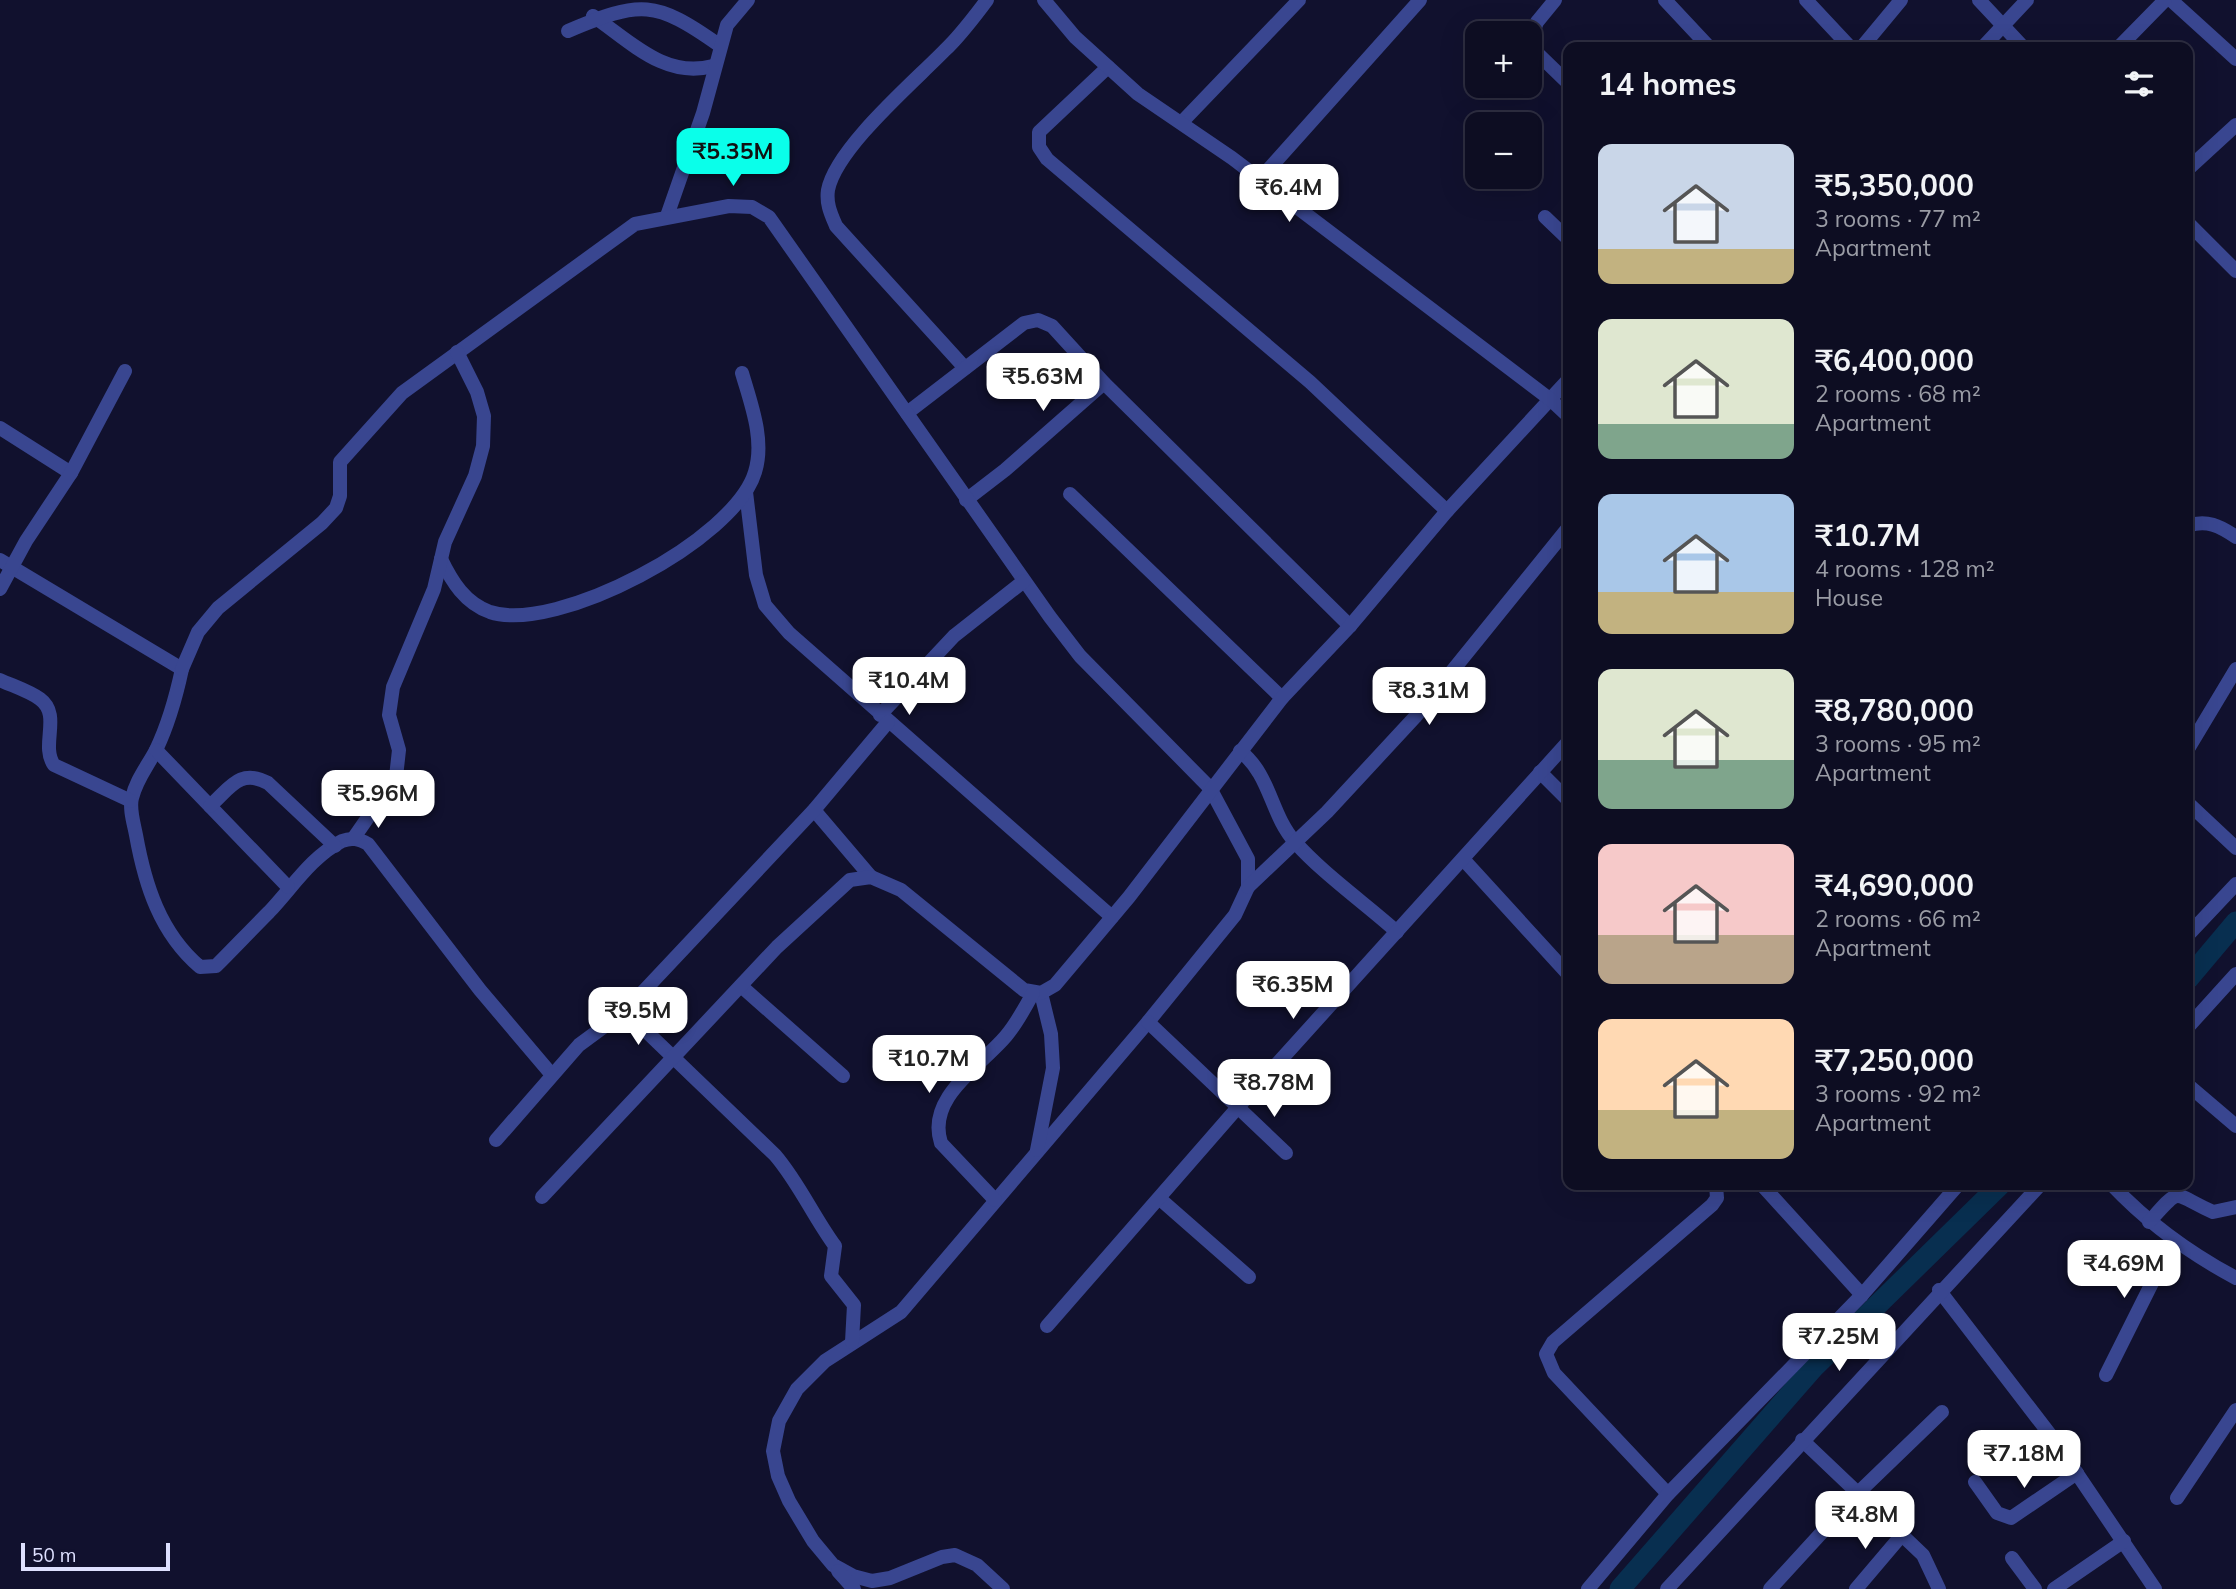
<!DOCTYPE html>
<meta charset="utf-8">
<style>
:root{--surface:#0d0d22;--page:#1b1b2f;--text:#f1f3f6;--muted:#9a9ca5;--line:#2d2d40;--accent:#0affea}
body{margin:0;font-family:Mulish,sans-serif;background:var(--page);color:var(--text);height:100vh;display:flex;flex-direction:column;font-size:26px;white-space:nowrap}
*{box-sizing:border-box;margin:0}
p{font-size:23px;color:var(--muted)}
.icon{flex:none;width:38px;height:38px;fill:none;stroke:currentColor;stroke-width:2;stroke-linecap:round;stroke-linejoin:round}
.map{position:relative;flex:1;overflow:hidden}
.drawer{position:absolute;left:1563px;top:42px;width:630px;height:1148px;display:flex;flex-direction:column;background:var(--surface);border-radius:14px;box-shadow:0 7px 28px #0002,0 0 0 2px var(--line)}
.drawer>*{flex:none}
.fabs{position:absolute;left:1465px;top:21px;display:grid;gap:14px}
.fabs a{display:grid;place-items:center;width:77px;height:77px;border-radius:14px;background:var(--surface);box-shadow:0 7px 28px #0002,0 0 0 2px var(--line);font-size:35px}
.scale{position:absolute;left:21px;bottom:18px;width:149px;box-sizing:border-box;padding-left:7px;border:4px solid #dee0ff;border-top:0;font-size:19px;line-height:24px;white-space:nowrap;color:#dee0ff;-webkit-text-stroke:5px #11112e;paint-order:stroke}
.price{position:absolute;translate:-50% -60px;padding:0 16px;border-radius:14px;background:#fff;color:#222;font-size:23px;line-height:46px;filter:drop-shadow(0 2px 4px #0008)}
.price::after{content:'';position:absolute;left:50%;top:42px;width:21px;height:16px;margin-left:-10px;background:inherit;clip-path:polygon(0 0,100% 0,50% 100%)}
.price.active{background:var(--accent);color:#111}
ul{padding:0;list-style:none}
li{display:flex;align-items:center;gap:21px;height:175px;padding:0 35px}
li span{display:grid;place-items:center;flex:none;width:196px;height:140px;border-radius:14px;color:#555}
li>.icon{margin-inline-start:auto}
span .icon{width:84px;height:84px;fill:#fffc;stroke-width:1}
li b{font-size:30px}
h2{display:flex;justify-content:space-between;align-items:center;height:84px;padding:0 35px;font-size:30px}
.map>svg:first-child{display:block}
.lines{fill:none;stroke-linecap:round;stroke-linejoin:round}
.canal{stroke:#082f50;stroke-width:21}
.minor{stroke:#394690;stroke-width:14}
.tertiary{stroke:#394690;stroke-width:14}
</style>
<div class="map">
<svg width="2236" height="1589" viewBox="0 0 2236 1589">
<rect width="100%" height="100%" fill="#11112e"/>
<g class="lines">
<g class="canal">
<path d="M2188,979L2236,922"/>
<path d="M1620,1589L1813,1368L2000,1185"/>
</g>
<g class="minor">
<path d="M1555,0L1537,22L1531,38L1536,52L1568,83"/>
<path d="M1665,0L1709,47"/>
<path d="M1806,0L1850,47"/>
<path d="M1979,0L2023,47"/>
<path d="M2171,0L2236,59"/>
<path d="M593,16C631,42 665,79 713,66"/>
<path d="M568,31C641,0 655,0 719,45"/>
<path d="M1862,47L1901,0"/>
<path d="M1983,47L2027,0"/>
<path d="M2119,47L2165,0"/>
<path d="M1108,67L1039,132V147L1047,159L1310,382L1447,511"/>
<path d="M1182,122L1299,0"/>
<path d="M2188,169L2236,125"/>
<path d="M1260,179L1420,0"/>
<path d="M667,216L703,113L727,25L748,0"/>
<path d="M1545,217L1568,239"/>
<path d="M2188,223L2236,271"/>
<path d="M965,368L836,226C831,214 826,204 828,190C836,148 915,81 945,50C961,35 974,17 987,0"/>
<path d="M907,413L1024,323L1038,320L1052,326L1104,383L1350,626"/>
<path d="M0,428L71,473"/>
<path d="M746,492L756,575L765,605L789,633L1112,917"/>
<path d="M1070,494L1282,698"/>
<path d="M966,500L1005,470L1104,383"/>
<path d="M2188,526C2206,519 2220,526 2236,537"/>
<path d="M441,559C452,582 465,603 490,612C556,634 735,540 755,472C765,440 751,404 742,373"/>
<path d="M0,560L182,669C176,697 168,725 156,750C147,767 136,780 132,798C129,809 134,824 136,835C145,885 160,933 200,967L216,966C234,948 251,930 269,912C291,889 312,856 342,841C352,837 359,839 368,844L480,990L552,1075"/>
<path d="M0,589L26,541L71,473L125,371"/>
<path d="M182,669L198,632L218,608L322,523L336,508L340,496V462L402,393L635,224L729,206L752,207L769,217L1050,617L1080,656L1210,788L1248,859V887L1235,915L1148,1022L901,1312L825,1361L797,1389L779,1421L773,1451L778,1476L789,1501L813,1541L833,1565L853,1576L872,1581L890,1578L942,1557L955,1555L977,1565L1003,1589"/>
<path d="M0,680C13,686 29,691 40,699C62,715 40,745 54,765L131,801"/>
<path d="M880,715L954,636L1024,581"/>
<path d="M2188,749L2236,669"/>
<path d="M156,750L288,887"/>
<path d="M1240,751C1271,775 1270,814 1295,842C1321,872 1367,905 1397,932"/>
<path d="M1540,772L1568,800"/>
<path d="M2188,803L2236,848"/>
<path d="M210,806C230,788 240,768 268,783L335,846"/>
<path d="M814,810L871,877"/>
<path d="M353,839L396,777L399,750L389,715L393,687L434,589L445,542L475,476L483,446L484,416L477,392L457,352"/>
<path d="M1463,859L1568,974"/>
<path d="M1248,887L1327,812L1415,717L1568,528"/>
<path d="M2188,935L2236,884"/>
<path d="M741,986L843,1076"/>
<path d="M625,1011L775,1155C799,1183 813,1216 835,1246L831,1276L854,1305L852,1342"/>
<path d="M1148,1022L1286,1153"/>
<path d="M2188,1085L2236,1126"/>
<path d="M496,1140L579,1045L625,1011L814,810L888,722"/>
<path d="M1037,1150L1053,1068L1051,1034L1041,993"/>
<path d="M1762,1185L1862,1295"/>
<path d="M2112,1185C2149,1224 2189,1253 2236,1278"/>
<path d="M542,1197L777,947L850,880L871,877L901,890L1024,990L1041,993L1055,985L1129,897L1282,698L1350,626L1447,511L1568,380"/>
<path d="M1160,1199L1249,1277"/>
<path d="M995,1200L941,1143C926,1097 981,1066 1006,1036C1017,1023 1025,1008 1033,993"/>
<path d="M2149,1222C2183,1184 2171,1194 2213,1212L2236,1207"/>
<path d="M1939,1290L2055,1441L2155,1589"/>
<path d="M1047,1326L1239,1106L1568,742"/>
<path d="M2106,1375L2173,1241"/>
<path d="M1802,1440L1923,1555L1939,1589"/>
<path d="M1975,1482L1997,1513L2011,1518L2077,1473"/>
<path d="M1668,1494L1554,1373L1546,1354L1553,1342L1712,1205L1717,1198L1716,1185"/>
<path d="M2177,1498L2236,1410"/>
<path d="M2012,1558L2035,1589"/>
<path d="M838,1571L854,1589"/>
<path d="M1588,1589L1668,1494L1862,1295L1958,1185"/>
<path d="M1770,1589L1858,1493L1942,1412"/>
<path d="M1856,1589L1901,1536"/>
<path d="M2054,1589L2124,1541"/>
</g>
<g class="tertiary">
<path d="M1044,0L1075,37L1138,94L1232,158L1551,400L1568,416"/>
<path d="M2188,1027L2236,974"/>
<path d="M1667,1589L2040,1185"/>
</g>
</g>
</svg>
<div class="fabs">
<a>+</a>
<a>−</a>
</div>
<div class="scale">50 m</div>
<b class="price active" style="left:733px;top:188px">₹5.35M</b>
<b class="price" style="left:1289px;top:224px">₹6.4M</b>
<b class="price" style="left:1043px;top:413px">₹5.63M</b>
<b class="price" style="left:909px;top:717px">₹10.4M</b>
<b class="price" style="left:1429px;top:727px">₹8.31M</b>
<b class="price" style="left:378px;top:830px">₹5.96M</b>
<b class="price" style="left:1293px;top:1021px">₹6.35M</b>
<b class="price" style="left:638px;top:1047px">₹9.5M</b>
<b class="price" style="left:929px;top:1095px">₹10.7M</b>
<b class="price" style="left:1274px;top:1119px">₹8.78M</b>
<b class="price" style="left:2124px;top:1300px">₹4.69M</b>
<b class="price" style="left:1839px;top:1373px">₹7.25M</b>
<b class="price" style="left:2024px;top:1490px">₹7.18M</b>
<b class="price" style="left:1865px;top:1551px">₹4.8M</b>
<section class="drawer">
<h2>14 homes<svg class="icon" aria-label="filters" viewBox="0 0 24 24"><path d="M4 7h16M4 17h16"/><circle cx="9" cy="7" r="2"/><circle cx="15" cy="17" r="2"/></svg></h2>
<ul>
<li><span style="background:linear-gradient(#c9d6e8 75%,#c2b280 0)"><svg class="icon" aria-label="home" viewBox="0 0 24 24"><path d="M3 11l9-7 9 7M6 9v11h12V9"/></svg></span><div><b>₹5,350,000</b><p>3 rooms · 77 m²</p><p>Apartment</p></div></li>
<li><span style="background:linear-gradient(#dfe7d0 75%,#7fa58c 0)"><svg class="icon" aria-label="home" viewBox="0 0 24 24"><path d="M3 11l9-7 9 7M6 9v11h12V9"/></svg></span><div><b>₹6,400,000</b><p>2 rooms · 68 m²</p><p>Apartment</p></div></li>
<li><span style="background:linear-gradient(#a9c7e8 70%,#c2b280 0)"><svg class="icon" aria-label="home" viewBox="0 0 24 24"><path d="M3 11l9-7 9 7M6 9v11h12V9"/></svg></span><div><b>₹10.7M</b><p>4 rooms · 128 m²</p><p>House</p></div></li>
<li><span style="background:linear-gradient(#dfe7d0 65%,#7fa58c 0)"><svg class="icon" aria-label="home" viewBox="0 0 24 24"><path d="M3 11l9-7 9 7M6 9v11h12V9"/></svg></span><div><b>₹8,780,000</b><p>3 rooms · 95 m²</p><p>Apartment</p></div></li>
<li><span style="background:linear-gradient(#f6c9c9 65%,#b9a48a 0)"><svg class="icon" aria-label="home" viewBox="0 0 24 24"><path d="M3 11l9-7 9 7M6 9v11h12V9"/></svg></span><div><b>₹4,690,000</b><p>2 rooms · 66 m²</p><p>Apartment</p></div></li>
<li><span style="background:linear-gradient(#ffd9b3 65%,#c2b280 0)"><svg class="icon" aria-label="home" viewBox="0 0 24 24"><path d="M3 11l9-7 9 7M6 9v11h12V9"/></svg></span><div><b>₹7,250,000</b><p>3 rooms · 92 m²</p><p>Apartment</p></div></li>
</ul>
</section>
</div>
